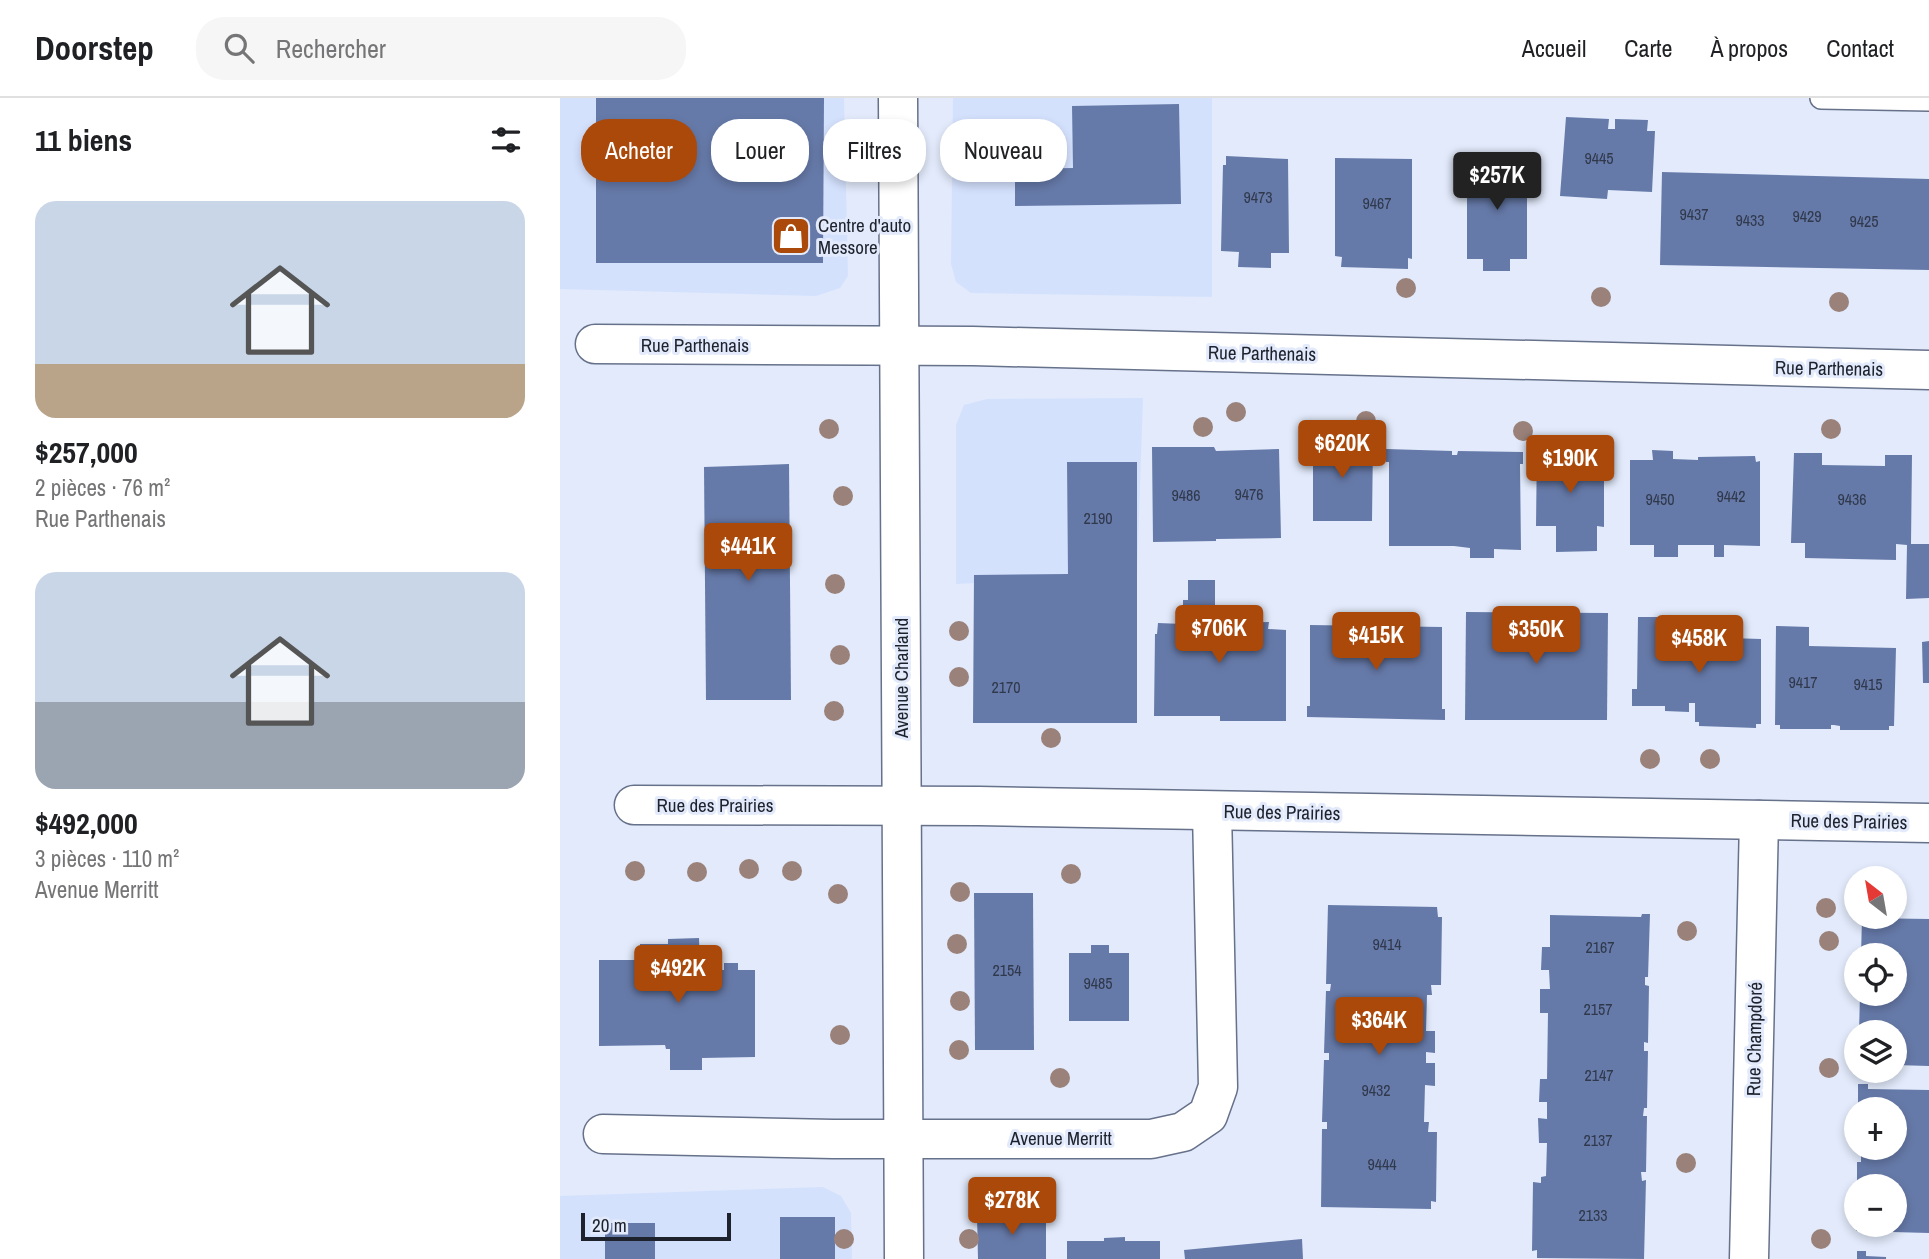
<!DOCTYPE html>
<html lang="fr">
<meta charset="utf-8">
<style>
:root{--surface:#fff;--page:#f6f6f6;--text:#202124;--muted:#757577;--line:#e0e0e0;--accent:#ab490b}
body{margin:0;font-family:"Archivo Narrow",sans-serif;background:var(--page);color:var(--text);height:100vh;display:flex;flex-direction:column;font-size:26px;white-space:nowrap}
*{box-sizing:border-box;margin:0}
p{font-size:23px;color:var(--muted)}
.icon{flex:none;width:38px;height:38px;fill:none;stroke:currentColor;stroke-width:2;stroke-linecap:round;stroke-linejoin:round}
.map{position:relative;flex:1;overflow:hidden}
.sheet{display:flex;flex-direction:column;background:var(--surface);width:560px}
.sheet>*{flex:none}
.top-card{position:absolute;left:21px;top:21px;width:665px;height:63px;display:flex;gap:14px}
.needle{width:46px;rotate:329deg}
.fabs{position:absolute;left:1284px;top:768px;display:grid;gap:14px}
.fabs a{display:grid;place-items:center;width:63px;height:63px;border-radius:50%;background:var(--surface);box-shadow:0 4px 10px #0003;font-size:35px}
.scale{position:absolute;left:21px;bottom:18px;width:150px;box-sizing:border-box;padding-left:7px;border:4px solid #1e222d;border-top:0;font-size:19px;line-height:24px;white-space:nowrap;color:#1e222d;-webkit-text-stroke:5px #e2eafb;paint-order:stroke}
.price{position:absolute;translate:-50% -60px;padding:0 16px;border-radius:7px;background:var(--accent);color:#fff;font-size:23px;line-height:46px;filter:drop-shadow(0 2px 4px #0008)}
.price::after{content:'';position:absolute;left:50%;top:42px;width:21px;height:16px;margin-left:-10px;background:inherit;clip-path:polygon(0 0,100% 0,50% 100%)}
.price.selected{background:#222;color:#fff}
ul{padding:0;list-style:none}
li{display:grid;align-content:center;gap:14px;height:371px;padding:0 35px}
li span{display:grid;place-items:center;height:217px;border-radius:21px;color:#555}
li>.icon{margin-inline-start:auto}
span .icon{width:126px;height:126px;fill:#fffc;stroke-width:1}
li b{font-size:30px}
h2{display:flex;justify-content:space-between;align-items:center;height:84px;padding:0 35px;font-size:30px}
.tag{padding:0 24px;border-radius:28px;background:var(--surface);box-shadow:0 4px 10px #0003;font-size:24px;line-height:63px}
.tag.selected{background:var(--accent);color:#fff}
header{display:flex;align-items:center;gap:42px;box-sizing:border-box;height:98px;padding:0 35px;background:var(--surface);border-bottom:2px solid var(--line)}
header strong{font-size:33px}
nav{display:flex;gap:38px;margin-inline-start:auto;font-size:24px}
.search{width:490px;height:63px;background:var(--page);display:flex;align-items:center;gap:18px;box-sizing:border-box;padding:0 24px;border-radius:28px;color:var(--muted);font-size:26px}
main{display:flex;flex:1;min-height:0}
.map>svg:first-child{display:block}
.built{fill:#d4e1fd}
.building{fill:#667aa9}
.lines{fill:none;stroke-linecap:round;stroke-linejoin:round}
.lane-casing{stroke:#66718a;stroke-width:24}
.street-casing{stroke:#66718a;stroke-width:41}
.secondary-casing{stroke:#66718a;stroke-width:41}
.lane{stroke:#fff;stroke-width:21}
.street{stroke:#fff;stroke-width:38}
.secondary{stroke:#fff;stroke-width:38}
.tree{fill:#9a827a}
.labels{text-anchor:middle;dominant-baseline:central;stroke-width:6;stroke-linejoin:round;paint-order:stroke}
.number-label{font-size:16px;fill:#30384c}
.poi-label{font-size:19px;fill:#1e222d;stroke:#e2eafb;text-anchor:start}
.street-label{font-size:19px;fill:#1e222d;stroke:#e2eafb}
</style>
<header>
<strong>Doorstep</strong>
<div class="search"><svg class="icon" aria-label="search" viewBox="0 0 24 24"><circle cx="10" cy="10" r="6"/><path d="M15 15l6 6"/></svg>Rechercher</div>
<nav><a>Accueil</a><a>Carte</a><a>À propos</a><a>Contact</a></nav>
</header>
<main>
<section class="sheet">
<h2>11 biens<svg class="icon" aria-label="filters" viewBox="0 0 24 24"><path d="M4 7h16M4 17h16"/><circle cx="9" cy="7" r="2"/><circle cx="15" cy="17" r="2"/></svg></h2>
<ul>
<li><span style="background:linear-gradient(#c9d6e8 75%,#b9a48a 0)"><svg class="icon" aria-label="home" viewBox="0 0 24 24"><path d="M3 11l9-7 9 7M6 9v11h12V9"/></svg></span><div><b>$257,000</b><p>2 pièces · 76 m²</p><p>Rue Parthenais</p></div></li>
<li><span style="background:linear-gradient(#c9d6e8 60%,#9aa5b1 0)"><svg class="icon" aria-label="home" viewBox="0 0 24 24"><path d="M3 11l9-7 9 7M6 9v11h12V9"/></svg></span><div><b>$492,000</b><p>3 pièces · 110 m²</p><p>Avenue Merritt</p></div></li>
</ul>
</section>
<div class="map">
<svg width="1369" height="1161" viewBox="0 0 1369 1161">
<rect width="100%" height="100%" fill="#e2eafb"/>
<g class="built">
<path d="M0,0H284L288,178L280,190L256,198L0,191Z"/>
<path d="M393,0H652V199L411,195L396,184L391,166Z"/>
<path d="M583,300L577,476L396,486V327L404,307L427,301Z"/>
<path d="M263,1089L281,1098L291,1115L292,1161H0V1098Z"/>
</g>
<g class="building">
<path d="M36,0H264L263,165H36Z"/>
<path d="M619,6L621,106L455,108V71L513,70L512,8Z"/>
<path d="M1006,19L1049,21L1048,31H1055V21L1088,22L1087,33H1095L1092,94L1048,92L1047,101L1000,98Z"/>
<path d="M666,58L728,61L729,155H711V170L678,169L679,154L661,153L663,67H666Z"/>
<path d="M775,60L852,61V161L848,160V171L781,169L782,159L775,158Z"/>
<path d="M907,61H967V161H950V173H923V161H907Z"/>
<path d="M1102,74L1369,81V172L1100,167Z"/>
<path d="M750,341L813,343L812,423H753V357L750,356Z"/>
<path d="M977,346L1028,347L1029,359H1044V429L1037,428V453L996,454V428H976Z"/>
<path d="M592,349H654L656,353L719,351L721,440L656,441V443L593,444Z"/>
<path d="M826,351L892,353V357H897L898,353L963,354V366H960L961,452L934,451V460H910V450L894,448H829V364H826Z"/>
<path d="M1092,352L1113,353V361L1138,362V359L1195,358L1196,364L1200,363V448L1164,447V459H1154V447H1118V459H1094V447H1070V362H1093Z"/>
<path d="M1234,355H1262V367L1325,368V357H1352L1351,446H1369V500L1346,501L1347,447L1336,446V462L1245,460V445H1231Z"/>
<path d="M507,364H577V625H413L414,477L508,476Z"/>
<path d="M229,366L231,602H146L144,369Z"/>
<path d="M628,482H655V520H668V525L709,524L708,531L726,532V623H660V618H594L595,536H597L598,525L623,526V502H628Z"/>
<path d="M906,514L1048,515L1047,622H905Z"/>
<path d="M1078,519H1107V534H1135V539L1201,541V626H1196V630L1139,628V624H1135V605H1129V614L1105,613V608H1072V591H1077Z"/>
<path d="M750,527L882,529V611H885V622L747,619V608H750Z"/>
<path d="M1216,528L1249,529V548L1336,550L1334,628H1329V632H1280V628L1274,627H1271V631H1220V627H1215Z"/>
<path d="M1369,543V585H1363L1362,544Z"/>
<path d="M414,795H473L474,952H415Z"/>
<path d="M768,807L877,809L878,819H882L881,887H871L872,897H867L866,933H875V955L866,954V965H875V988L865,987L864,1024H869L868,1034H877L876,1104L871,1103V1111L761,1109L762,1031H767V1024H762L764,962H769V955H764L766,893H770L771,886H766Z"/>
<path d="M1082,816H1090L1088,879H1085V887L1089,888L1088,945L1084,944V953H1088L1087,1010H1084L1083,1018H1087L1086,1074H1081L1082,1083L1086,1082L1084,1161L977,1160V1152L972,1153L973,1084L981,1085V1079L986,1078L987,1045H979L978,1020L987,1021V1004H979L980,981H987L988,915H980V891H990L989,872H981L982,849H990V817L1081,819Z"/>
<path d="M1302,820L1369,821V968L1335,967V934H1299L1300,897L1335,896V858H1301Z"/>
<path d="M139,840L140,872H164V865H178V872H195V959L142,960V972H110V951H106L105,947L39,948V862H80V846H108V841Z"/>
<path d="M531,847H549V855H569V923H509V855H531Z"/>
<path d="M1298,986H1308V991L1369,992V1135L1296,1133V1127H1335V1088H1297V1064H1301V1055H1297V1050H1335V1012H1298Z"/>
<path d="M486,1116V1161H418L417,1117Z"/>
<rect x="220" y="1119" width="55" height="42"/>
<rect x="45" y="1125" width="50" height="36"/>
<path d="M565,1139V1143H600V1161H507V1143H544V1140Z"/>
<path d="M742,1141L743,1161H625L624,1152Z"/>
<path d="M1297,1153H1306V1158L1326,1159V1161H1297Z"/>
</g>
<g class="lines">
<g class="lane-casing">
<path id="lane" d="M1261,0L1369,2"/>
</g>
<g class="street-casing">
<g id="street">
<path d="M35,246L413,248L1369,272"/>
<path d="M74,707L419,708L1369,725"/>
<path d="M43,1036L273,1041H591L623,1034L648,1017L658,989L652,713"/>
<path d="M1189,1161L1199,722"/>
</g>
</g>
<g class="secondary-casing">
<path id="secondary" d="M338,0L344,1161"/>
</g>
<use href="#lane" class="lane"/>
<use href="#street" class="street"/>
<use href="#secondary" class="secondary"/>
</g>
<g class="tree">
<circle cx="846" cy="190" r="10"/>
<circle cx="1041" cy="199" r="10"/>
<circle cx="1279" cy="204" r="10"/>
<circle cx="676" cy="314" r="10"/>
<circle cx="806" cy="323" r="10"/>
<circle cx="643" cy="329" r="10"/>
<circle cx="269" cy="331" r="10"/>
<circle cx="1271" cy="331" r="10"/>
<circle cx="963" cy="333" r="10"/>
<circle cx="283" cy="398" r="10"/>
<circle cx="275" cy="486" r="10"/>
<circle cx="399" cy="533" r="10"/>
<circle cx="280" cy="557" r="10"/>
<circle cx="399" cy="579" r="10"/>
<circle cx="274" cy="613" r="10"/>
<circle cx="491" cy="640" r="10"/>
<circle cx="1090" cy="661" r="10"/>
<circle cx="1150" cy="661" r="10"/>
<circle cx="189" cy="771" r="10"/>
<circle cx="75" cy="773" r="10"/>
<circle cx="232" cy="773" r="10"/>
<circle cx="137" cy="774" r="10"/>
<circle cx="511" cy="776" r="10"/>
<circle cx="400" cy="794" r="10"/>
<circle cx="278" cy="796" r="10"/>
<circle cx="1266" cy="810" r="10"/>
<circle cx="1127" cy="833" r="10"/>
<circle cx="1269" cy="843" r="10"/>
<circle cx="397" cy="846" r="10"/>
<circle cx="400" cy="903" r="10"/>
<circle cx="280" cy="937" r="10"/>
<circle cx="399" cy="952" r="10"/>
<circle cx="1269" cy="970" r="10"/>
<circle cx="500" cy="980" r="10"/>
<circle cx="1126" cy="1065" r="10"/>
<circle cx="284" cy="1141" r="10"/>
<circle cx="409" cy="1141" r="10"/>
<circle cx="1261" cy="1141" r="10"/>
</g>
<defs>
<g id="shop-square" transform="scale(2.0125)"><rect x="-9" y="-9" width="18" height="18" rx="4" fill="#ab490b" stroke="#e2eafb"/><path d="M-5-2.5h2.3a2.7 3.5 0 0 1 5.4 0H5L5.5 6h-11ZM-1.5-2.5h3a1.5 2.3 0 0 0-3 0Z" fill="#fff"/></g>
</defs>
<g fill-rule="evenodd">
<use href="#shop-square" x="231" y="138"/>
</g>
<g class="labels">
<g class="number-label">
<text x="1039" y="60">9445</text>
<text x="698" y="99">9473</text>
<text x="817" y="105">9467</text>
<text x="1134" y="116">9437</text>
<text x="1247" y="118">9429</text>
<text x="1190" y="122">9433</text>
<text x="1304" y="123">9425</text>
<text x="689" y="396">9476</text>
<text x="626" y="397">9486</text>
<text x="1171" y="398">9442</text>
<text x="1100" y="401">9450</text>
<text x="1292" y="401">9436</text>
<text x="538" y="420">2190</text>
<text x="1243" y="584">9417</text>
<text x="1308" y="586">9415</text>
<text x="446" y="589">2170</text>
<text x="827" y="846">9414</text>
<text x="1040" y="849">2167</text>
<text x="447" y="872">2154</text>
<text x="538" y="885">9485</text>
<text x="1038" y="911">2157</text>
<text x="1039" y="977">2147</text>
<text x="816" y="992">9432</text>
<text x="1038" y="1042">2137</text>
<text x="822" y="1066">9444</text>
<text x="1033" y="1117">2133</text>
</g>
<g class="poi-label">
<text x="258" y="127">Centre d'auto<tspan x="258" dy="22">Messore</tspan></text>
</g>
<g class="street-label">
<text x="135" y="247">Rue Parthenais</text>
<text transform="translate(702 255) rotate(1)">Rue Parthenais</text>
<text transform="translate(1269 270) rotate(1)">Rue Parthenais</text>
<text transform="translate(341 580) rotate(-90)">Avenue Charland</text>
<text x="155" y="707">Rue des Prairies</text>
<text transform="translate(722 714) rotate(1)">Rue des Prairies</text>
<text transform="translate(1289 723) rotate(1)">Rue des Prairies</text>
<text transform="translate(1194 941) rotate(-89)">Rue Champdoré</text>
<text x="501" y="1040">Avenue Merritt</text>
</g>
</g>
</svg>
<div class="fabs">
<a><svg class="needle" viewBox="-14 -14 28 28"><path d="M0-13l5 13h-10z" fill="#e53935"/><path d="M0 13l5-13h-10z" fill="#757577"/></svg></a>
<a><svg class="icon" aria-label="locate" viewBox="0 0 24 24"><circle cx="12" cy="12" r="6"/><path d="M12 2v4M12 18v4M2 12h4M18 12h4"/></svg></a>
<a><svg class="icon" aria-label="layers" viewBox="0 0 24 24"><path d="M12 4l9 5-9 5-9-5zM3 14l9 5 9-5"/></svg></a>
<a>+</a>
<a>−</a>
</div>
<div class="scale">20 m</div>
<b class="price selected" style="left:937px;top:114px">$257K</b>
<b class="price" style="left:782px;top:382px">$620K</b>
<b class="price" style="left:1010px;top:397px">$190K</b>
<b class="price" style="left:188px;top:485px">$441K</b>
<b class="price" style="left:659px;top:567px">$706K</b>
<b class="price" style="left:976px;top:568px">$350K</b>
<b class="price" style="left:816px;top:574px">$415K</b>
<b class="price" style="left:1139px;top:577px">$458K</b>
<b class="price" style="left:118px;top:907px">$492K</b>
<b class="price" style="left:819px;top:959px">$364K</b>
<b class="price" style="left:452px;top:1139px">$278K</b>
<div class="top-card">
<a class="tag selected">Acheter</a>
<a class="tag">Louer</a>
<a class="tag">Filtres</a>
<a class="tag">Nouveau</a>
</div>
</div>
</main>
